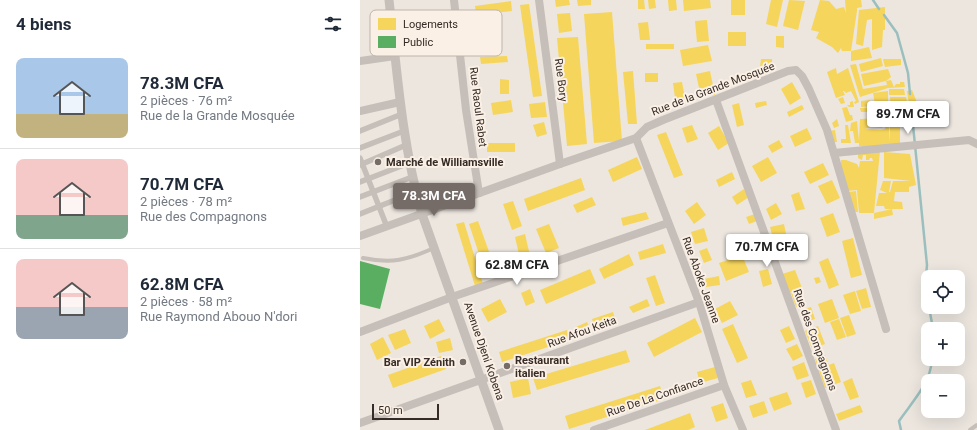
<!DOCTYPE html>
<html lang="fr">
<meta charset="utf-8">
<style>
:root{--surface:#fff;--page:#f6f6f7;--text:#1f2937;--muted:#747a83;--line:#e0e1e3;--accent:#766c67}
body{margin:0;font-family:Roboto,sans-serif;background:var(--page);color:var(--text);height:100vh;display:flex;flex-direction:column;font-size:15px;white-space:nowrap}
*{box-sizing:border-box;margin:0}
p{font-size:13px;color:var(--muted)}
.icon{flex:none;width:22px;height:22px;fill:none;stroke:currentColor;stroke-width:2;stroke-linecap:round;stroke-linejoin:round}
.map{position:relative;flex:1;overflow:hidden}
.drawer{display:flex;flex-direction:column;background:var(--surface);width:360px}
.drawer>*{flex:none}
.controls{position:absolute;left:561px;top:270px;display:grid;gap:8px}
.controls a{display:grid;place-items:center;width:44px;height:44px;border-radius:8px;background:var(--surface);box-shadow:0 4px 16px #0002;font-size:20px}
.scale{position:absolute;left:12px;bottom:10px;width:67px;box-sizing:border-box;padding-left:4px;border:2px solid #362b26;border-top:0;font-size:11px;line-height:14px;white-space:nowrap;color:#362b26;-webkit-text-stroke:3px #faf0e5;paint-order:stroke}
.price{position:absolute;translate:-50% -34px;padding:0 9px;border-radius:4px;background:#fff;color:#222;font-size:13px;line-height:26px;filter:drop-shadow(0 1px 2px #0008)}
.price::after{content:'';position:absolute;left:50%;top:24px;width:12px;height:9px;margin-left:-6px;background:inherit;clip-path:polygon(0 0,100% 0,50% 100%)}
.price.selected{background:var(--accent);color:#fff}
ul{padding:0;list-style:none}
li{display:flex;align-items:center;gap:12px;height:100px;padding:0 16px}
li+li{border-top:1px solid var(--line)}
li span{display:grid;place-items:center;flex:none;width:112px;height:80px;border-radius:8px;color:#555}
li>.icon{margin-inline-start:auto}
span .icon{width:48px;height:48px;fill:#fffc;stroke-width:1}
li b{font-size:17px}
h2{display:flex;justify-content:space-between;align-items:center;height:48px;padding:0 16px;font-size:17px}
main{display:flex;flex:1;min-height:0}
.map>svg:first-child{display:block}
.homes{fill:#f6d55c;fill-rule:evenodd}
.public{fill:#5aae61}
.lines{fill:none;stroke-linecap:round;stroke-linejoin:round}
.stream{stroke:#9abfbe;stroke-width:2.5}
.service{stroke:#c6beb8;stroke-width:4}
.pedestrian{stroke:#c6beb8;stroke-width:5.5}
.minor{stroke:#c6beb8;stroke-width:8}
.tertiary{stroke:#c6beb8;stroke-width:9}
.poi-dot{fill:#766c67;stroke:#faf0e5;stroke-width:1.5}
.labels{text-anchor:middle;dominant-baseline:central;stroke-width:4;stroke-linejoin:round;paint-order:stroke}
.street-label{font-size:11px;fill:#362b26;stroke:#faf0e5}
.poi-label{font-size:11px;font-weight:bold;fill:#362b26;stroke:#faf0e5;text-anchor:start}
.key{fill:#faf0e5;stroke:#bfb5ac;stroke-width:1}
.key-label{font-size:11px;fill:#362b26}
</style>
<main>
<section class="drawer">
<h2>4 biens<svg class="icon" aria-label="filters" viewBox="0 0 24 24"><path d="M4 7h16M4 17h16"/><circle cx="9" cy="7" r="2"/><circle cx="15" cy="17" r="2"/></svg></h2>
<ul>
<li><span style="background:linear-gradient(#a9c7e8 70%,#c2b280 0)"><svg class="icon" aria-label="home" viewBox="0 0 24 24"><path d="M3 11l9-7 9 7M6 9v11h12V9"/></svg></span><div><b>78.3M CFA</b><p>2 pièces · 76 m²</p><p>Rue de la Grande Mosquée</p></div></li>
<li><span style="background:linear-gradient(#f6c9c9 70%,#7fa58c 0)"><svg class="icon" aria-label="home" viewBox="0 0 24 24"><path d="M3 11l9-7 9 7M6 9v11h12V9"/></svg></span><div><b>70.7M CFA</b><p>2 pièces · 78 m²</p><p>Rue des Compagnons</p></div></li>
<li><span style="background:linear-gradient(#f6c9c9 60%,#9aa5b1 0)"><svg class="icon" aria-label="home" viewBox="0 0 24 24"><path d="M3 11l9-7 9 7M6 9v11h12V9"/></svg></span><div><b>62.8M CFA</b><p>2 pièces · 58 m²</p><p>Rue Raymond Abouo N'dori</p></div></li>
</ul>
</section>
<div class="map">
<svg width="617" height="430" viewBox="0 0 617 430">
<rect width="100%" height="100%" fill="#ece6df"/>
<g class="homes">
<path d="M195,0H209L210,5L196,7Z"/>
<path d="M217,0H231V5L218,6Z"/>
<path d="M278,0H284L285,9H278Z"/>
<path d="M288,0H295L296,8L289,9Z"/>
<path d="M308,0H316L317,10L309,11Z"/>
<path d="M323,0H350L351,8L324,11Z"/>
<rect x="371" y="0" width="14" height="15"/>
<path d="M411,0H423L417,27L406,24Z"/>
<path d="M429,0L445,1L438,30L423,26Z"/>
<path d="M460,0L469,1L476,9L484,7L486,13L485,0H501L502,7L497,8V11L491,51L509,47L512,58L491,61V51H482L481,48L478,53L472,47L456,38L459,32L451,30Z"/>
<path d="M151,1L152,11L116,15L115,6Z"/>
<path d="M169,4L182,96L173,97L160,5Z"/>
<path d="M525,7V30H523L522,47L512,50V19L507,20L503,46L496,44L499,10Z"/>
<path d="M252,12L262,141L234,143L224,14Z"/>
<path d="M210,13L212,31L199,33L197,14Z"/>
<path d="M347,20L349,41L337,42L335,21Z"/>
<path d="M288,22L290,40H280L278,23Z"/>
<rect x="368" y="32" width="18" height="14"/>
<path d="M416,36H424V48L416,47Z"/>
<path d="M218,37L227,144L207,146L197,38Z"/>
<rect x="286" y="44" width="28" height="5"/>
<path d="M348,45L352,61L323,66L320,50Z"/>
<path d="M147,56L148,62L121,64L120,57Z"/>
<path d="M521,58L523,66L501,72L499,64Z"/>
<path d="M401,59H412V67H400Z"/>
<path d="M523,59H541V65L525,67Z"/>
<path d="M496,64L503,89L527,85L526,81L531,80L534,87L536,84H540V82H544L545,87L528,88L500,97L490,65Z"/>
<path d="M476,68L477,74L488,68L499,102L495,104L494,102L496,101L491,91L486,93L484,91H483L485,95L476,98L467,72Z"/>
<path d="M528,69L531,77L526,81L504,86L501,74Z"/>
<path d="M273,71L277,124H268L263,72Z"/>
<path d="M350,71L355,95L341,97L336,74Z"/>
<rect x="285" y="73" width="13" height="9"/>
<path d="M140,79L149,80V94H140Z"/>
<path d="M322,82L326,103L316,105L313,83Z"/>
<path d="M432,82L441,98L430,105L421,89Z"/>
<path d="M529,89H544L545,95H529Z"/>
<path d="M552,90L562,115L551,117L547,91Z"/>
<path d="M528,91V102L515,104L513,93Z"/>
<path d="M483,97L485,103L481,104L478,99Z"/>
<path d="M530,97H546L550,116L530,117L540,118V148L530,150L499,146V143H495L493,131H490L491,123L497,121L499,141L500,119L523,118H507V112H501L500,108H511V106L517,107L519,111L522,106H528L530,117V112L542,111H531ZM528,117H530V142ZM525,126V129L521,130L505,129L512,127L521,128Z"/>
<path d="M151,100L153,112L133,115L131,103Z"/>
<path d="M510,100L511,106L501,107V101Z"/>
<path d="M406,101L407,105L396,108L395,103Z"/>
<path d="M493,101L494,107H489L487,105H490V102Z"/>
<path d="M185,102L187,117L171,118L169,104Z"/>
<path d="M379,103L384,125L377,127L372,105Z"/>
<path d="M442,105L444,109L429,117L427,112Z"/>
<path d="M487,107L490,115H492L493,120L486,122L482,108Z"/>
<path d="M541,118H551V123L540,125Z"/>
<path d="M477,119L479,126L474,128L472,123Z"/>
<path d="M184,122L187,134L177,137L173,125Z"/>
<path d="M332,125L338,139L327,143L322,128Z"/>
<path d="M485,125H488L491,143H481V139H486Z"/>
<path d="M359,126L369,143L358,150L348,133Z"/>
<path d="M447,128L452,139L435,147L430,136Z"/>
<path d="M475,130L477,142H472L470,131Z"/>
<path d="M306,132L323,175L314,178L297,135Z"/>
<path d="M419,140L423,147L412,153L408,146Z"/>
<rect x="127" y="143" width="28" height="9"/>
<path d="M498,148L520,151L514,213H499L497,190L487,191L481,170V160H486L497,164L499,168L500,161H513L512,158H510L509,160H506V155H503L502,160L498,158Z"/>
<path d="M524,152L550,154L556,185L549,187V192H535L534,201L542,202L543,209H525L524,206H516L519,193H527L520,190L523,181H531L529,192H530L533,181H551L524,178Z"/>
<path d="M277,157L282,169L253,182L248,170Z"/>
<path d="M408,157L417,173L401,182L392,166Z"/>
<path d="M463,163L469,175L450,184L444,172Z"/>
<path d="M372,172L375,179L359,187L356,180Z"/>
<path d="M221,178L225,190L168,211L164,199Z"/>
<path d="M472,180L480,198L467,204L458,186Z"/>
<path d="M384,189L389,197L377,205L372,197Z"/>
<path d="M496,191L498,212H491L489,192Z"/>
<path d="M439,192L445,209L436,211L431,195Z"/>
<path d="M232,197L236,205L217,213L213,205Z"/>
<path d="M153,201L162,226L152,230L143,204Z"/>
<path d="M337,202L346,215L334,224L325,211Z"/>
<path d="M416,203L422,214L411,220L406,209Z"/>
<path d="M532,209L533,215L514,219V213Z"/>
<path d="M286,212L289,219L263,226L261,218Z"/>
<path d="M398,213L400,220L389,224L386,217Z"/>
<path d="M473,213L480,232L467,237L460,218Z"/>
<path d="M118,221L137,274L127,278L109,224Z"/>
<path d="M104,222L123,284L115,286L96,224Z"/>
<path d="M189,224L199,248L186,253L176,229Z"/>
<path d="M424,224L427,239L414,242L410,227Z"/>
<path d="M344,228L348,241L335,244L331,232Z"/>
<path d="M165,234L171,260L161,263L155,237Z"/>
<path d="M493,238L502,275L491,278L482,241Z"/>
<path d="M303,244L306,253L280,260L278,252Z"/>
<path d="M347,248L352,260L344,263L339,251Z"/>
<path d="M269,254L274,265L244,279L239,269Z"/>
<path d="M382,255L389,272L366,281L359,263Z"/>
<path d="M468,258L479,285L469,289L459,262Z"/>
<path d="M230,269L236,283L186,304L180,290Z"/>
<path d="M408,269L412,284L403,287L399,271Z"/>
<path d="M435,270L442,288L429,293L422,274Z"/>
<path d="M295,275L305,303L296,306L286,278Z"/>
<path d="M359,276L360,285L346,287L344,279Z"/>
<path d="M459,277L461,282L456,284L454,278Z"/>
<path d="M506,288L511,307L502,309L496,291Z"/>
<path d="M170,289L175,302L166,306L161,293Z"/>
<path d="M440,289L445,303L436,307L431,293Z"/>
<path d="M495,291L501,311L490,314L483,295Z"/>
<path d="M140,299L147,312L128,322L121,309Z"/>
<path d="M287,299L290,306L273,313L269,307Z"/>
<path d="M472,299L479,318L465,323L458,304Z"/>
<path d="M370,301L378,315L362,323L355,309Z"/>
<path d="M451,307L455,319L446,322L441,310Z"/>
<path d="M253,312L256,322L235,329L232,319Z"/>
<path d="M489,315L496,334L487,337L480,318Z"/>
<path d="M335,318L342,332L294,357L287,343Z"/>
<path d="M79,319L85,331L70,339L64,326Z"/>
<path d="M479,319L486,337L477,340L470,322Z"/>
<path d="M227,322L232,333L221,338L216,327Z"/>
<path d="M373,324L388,358L377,363L362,329Z"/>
<path d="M429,326L435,339L426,343L420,330Z"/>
<path d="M458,326L465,344L452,349L445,331Z"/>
<path d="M45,329L51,343L35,350L28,335Z"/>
<path d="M207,330L210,340L142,362L139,352Z"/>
<path d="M23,337L31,353L17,360L10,344Z"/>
<path d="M90,338L93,350L79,353L76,342Z"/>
<path d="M437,344L443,356L433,361L426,349Z"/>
<path d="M266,350L270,362L177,390L173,378Z"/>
<path d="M465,355L469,365L474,363L481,382L465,388L455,359Z"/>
<path d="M81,356L86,369L33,388L28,375Z"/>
<path d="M444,362L449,376L437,380L432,367Z"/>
<path d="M355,367L358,378L340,383L337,372Z"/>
<path d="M168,378L171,394L153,398L150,382Z"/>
<path d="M492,378L499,397L490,400L483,382Z"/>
<path d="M391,380L397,395L386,398L381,383Z"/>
<path d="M451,380L456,394L446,398L441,383Z"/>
<path d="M300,386L304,399L209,429L205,416Z"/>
<path d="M427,392L432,404L414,411L409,398Z"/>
<path d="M404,401L408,413L393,418L389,406Z"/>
<path d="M363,403L368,418L356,422L351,407Z"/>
<path d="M500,405L503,412L479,421L476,414Z"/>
<path d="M330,413L335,427L328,430H285Z"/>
</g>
<path class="public" d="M0,261L30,269L20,309L0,304Z"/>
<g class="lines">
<g class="stream">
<path d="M513,0L519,9"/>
<path d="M524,15L537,33L548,73L550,94"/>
<path d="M552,115L567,265L565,287L568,303"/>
<path d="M569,307L573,329"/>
<path d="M541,430L539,421C552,402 571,383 572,359"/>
</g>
<g class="service">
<path d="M3,258C32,264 47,260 74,248"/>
<path d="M610,430L617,425"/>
</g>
<g class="pedestrian">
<path d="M0,131L42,114"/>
<path d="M0,148L44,131"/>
<path d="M0,158L27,227"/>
<path d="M0,165L46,145"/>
<path d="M0,182L49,163"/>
<path d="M0,197L52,177"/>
<path d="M0,214L55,192"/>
</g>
<g class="minor">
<path d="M94,0L106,110L119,193"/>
<path d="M179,0L200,164"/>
<path d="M0,61L35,56"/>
<path d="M356,100L476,430"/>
<path d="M0,111L40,102"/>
<path d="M276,138L339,302L364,385L383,430"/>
<path d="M474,153L609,140L617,144"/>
<path d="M0,236L200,164L276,138L287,127L303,120L428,71L436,70L442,76L449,89L467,130L526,329"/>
<path d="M0,332L92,297L308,223"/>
<path d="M0,423L339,302"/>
<path d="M234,430L364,385"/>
</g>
<path class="tertiary" d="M29,0C37,71 42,144 62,214L139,430"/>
</g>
<g class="poi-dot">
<circle cx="18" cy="162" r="4"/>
<circle cx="103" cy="362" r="4"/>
<circle cx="147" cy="366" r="4"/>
</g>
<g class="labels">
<g class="street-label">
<text transform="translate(201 80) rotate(83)">Rue Bory</text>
<text transform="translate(353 89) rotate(-21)">Rue de la Grande Mosquée</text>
<text transform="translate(118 107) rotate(83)">Rue Raoul Rabet</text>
<text transform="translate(341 280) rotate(70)">Rue Aboke Jeanne</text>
<text transform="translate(222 332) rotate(-20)">Rue Afou Keita</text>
<text transform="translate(455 340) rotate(70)">Rue des Compagnons</text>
<text transform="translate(124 351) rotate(71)">Avenue Djeni Kobena</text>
<text transform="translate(295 397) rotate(-19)">Rue De La Confiance</text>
</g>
<g class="poi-label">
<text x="26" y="162">Marché de Williamsville</text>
<text x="155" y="360">Restaurant<tspan x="155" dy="13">italien</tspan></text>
<text x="95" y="362" text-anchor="end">Bar VIP Zénith</text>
</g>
</g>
<rect x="10" y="10" width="132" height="46" rx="6" class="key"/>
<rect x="18" y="18" width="18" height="12" fill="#f6d55c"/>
<rect x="18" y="36" width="18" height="12" fill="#5aae61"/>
<g class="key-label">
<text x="43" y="28">Logements</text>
<text x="43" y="46">Public</text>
</g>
</svg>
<div class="controls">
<a><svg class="icon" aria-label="locate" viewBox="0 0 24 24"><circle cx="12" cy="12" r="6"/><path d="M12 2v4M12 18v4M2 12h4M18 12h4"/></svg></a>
<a>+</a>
<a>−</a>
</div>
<div class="scale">50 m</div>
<b class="price" style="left:548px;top:135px">89.7M CFA</b>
<b class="price selected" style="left:74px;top:217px">78.3M CFA</b>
<b class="price" style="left:407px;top:268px">70.7M CFA</b>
<b class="price" style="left:157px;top:286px">62.8M CFA</b>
</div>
</main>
